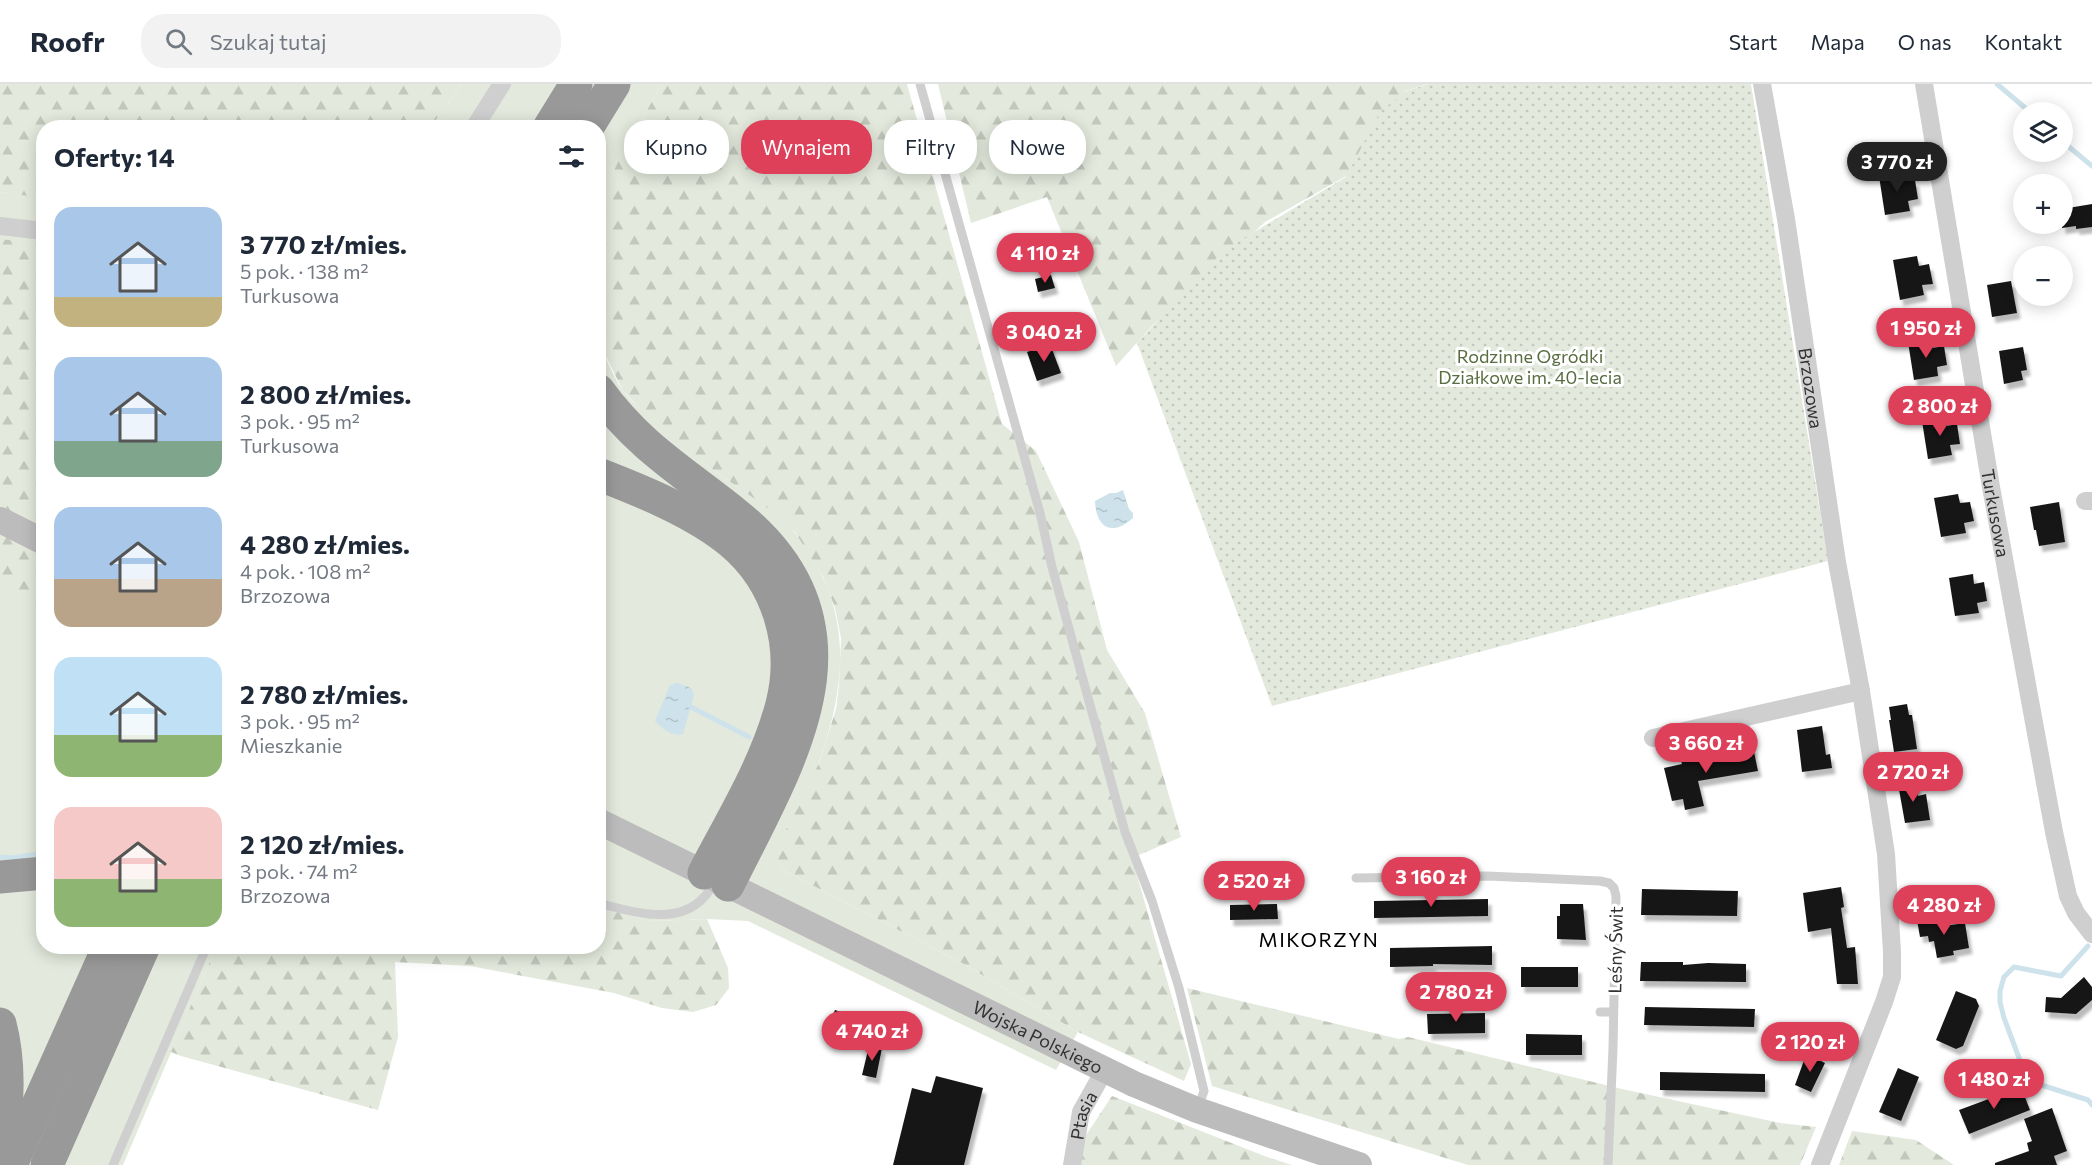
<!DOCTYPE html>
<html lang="pl">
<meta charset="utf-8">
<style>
:root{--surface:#fff;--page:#f2f2f3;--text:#1f2937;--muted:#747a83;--line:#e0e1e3;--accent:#de405a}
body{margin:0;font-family:Commissioner,sans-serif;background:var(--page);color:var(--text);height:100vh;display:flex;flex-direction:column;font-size:22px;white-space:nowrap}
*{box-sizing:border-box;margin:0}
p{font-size:20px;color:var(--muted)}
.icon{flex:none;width:33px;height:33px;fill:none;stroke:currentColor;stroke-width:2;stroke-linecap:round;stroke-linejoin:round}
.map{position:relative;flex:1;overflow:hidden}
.panel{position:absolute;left:36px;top:36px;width:570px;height:834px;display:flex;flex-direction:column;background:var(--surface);border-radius:24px;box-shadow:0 3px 15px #0003}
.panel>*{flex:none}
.guide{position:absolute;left:624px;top:36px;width:570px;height:54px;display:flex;gap:12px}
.tools{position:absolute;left:2013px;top:18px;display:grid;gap:12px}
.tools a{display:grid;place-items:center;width:60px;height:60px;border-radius:50%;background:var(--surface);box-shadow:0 3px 15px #0003;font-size:30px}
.price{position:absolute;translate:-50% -51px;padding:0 14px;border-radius:21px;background:var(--accent);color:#fff;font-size:20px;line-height:39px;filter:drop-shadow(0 2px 3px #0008)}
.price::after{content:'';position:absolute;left:50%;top:36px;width:18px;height:14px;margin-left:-9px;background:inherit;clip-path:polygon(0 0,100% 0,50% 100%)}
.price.selected{background:#222;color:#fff}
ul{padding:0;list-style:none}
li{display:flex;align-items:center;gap:18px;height:150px;padding:0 18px}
li span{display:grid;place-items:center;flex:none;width:168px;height:120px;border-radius:18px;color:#555}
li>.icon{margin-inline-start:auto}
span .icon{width:72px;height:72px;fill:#fffc;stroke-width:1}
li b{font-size:26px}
h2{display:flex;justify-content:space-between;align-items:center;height:72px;padding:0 18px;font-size:26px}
.tag{padding:0 21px;border-radius:24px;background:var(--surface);box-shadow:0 3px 15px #0003;font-size:21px;line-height:54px}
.tag.selected{background:var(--accent);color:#fff}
header{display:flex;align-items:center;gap:36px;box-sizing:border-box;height:84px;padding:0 30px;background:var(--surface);border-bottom:2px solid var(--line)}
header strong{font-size:28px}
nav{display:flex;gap:33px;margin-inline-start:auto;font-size:21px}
.search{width:420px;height:54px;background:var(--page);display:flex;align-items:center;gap:15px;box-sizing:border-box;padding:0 21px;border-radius:24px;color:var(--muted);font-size:22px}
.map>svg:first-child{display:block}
.green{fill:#e3e9dc}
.forest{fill:url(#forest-firs)}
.garden{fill:url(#garden-dots)}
.water{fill:url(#water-ripples)}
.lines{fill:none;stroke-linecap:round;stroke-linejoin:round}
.stream{stroke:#cde2ea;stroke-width:5}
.building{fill:#191919;filter:url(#shadow)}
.lane{stroke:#cfcfcf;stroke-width:9}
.street{stroke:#cfcfcf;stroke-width:18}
.secondary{stroke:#bcbcbc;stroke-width:26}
.highway{stroke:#999;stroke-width:33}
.labels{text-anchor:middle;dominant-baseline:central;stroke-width:6;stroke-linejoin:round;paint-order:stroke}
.park-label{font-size:18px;fill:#596d41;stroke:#fff}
.street-label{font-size:18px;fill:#323232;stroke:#fff}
.neighbourhood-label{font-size:20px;letter-spacing:1.5px;fill:#000;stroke:#fff}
</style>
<header>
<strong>Roofr</strong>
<div class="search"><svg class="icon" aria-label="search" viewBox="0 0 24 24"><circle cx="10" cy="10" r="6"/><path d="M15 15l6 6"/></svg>Szukaj tutaj</div>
<nav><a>Start</a><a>Mapa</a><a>O nas</a><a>Kontakt</a></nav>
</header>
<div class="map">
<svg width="2092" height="1081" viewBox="0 0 2092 1081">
<defs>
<pattern id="forest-firs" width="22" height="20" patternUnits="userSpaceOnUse" patternTransform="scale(1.5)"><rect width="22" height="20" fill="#e3e9dc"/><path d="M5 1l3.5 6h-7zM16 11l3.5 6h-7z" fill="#c3c8bd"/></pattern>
<pattern id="garden-dots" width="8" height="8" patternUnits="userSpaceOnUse" patternTransform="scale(1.5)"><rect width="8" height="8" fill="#e3e9dc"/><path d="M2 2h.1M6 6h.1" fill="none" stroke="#c3c8bd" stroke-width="1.8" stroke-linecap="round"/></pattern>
<pattern id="water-ripples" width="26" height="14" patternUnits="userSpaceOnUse" patternTransform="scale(1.5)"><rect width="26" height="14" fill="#cde2ea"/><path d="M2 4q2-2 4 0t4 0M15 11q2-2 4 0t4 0" fill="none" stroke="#b0c2c9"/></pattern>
<filter id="shadow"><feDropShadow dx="3.5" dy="6" stdDeviation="1.5" flood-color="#0004"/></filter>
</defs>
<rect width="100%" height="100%" fill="#fff"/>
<g class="green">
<path d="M461,0H662L624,66L599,119L598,44H428L449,19Z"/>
<path d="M0,108L43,113L44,862L216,863L123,1081H0Z"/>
<path d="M599,258C606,274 613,292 623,307C628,314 636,320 642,326C671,357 705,381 741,405C752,413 764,420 775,428C791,441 803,459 814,477C874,578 817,682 779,779L785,787L962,879L1078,948L1056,986L748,837L707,835L651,837L599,823Z"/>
</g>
<g class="forest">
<path d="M0,0H461L449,19L430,43L44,44L43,114L0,108Z"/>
<path d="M662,0H907L1002,340L1036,367L1079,458L1107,566L1145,629L1181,753L1132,774L1191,980L1184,997L1078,948L962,879L785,787L779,779L777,764L819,679L836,625L839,601L841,554L835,524L823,493L795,448L775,429L690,370L658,343L623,307L599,258L598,119L624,66Z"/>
<path d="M938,0H1428L1405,7L1371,78L1265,138L1153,241L1116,282L1047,113L971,139Z"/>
<path d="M0,155L43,160V525L0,498Z"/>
<path d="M599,823L651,837L707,835L728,884L729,904L716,921L693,928L662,924L614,909L470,882L395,878L398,953L378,1026L181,972L171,968L216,863L598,862Z"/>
<path d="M1187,904L1399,955L1408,953L1622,1005L1780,1039L1816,1043L1800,1081H1468L1212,1002Z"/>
<path d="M1112,1012L1267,1073L1292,1081H1078L1082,1057Z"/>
<path d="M1852,1047L1916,1056L1954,1081H1839Z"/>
</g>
<path class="garden" d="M1429,0H1751L1828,477L1272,622L1137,259L1224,166L1346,93L1380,28L1406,7Z"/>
<g class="water">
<path d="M1123,406L1129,425L1133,429V434C1112,453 1096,444 1095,417L1110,409H1116Z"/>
<path d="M677,599C686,602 692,602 694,611L683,650C673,653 662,645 655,637L670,601Z"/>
</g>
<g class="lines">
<g class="stream">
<path d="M1997,0L2030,28"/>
<path d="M2062,57L2092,82"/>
<path d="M691,623L749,653"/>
<path d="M0,773L12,774L44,769"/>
<path d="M2088,862L2061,892L2014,883L2004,893L2000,907V918L2004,934L2024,987L2035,999L2088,1016L2092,1021"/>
</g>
</g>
<g class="building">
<path d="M1903,87L1905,97L1915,96L1918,115L1908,117L1910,127L1885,131L1879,92Z"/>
<path d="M2092,120V143L2076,145V142L2062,144V125Z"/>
<path d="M1917,172L1919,182L1929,180L1933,200L1922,201L1924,211L1900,216L1893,176Z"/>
<path d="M1051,191L1055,204L1038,208L1035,195Z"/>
<path d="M2011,197L2017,229L1992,233L1987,201Z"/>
<path d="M1932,254L1933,264L1944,262L1947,281L1937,283L1938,292L1914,296L1908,258Z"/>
<path d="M1050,260L1061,289L1037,297L1027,268Z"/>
<path d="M2023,263L2027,286L2021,287L2023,296L2004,300L1999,267Z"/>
<path d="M1946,333L1947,342L1957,340L1960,360L1950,361L1952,371L1928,375L1922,337Z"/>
<path d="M1958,410L1960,419L1970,418L1974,437L1964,439L1966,449L1941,453L1934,414Z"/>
<path d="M2059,418L2065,458L2039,462L2036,446H2034L2030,423Z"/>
<path d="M1973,490L1974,500L1984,498L1987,517L1977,519L1979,529L1955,532L1949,494Z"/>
<path d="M1907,620L1909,631H1912L1917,665L1894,668L1889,636H1891L1889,623Z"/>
<path d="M1822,642L1826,671L1830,670L1832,684L1802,688L1797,646Z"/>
<path d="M1753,663L1758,687L1698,697L1704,722L1685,726L1683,715L1672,717L1664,684L1682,680L1681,677Z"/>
<path d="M1916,697L1918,712L1926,710L1930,736L1905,739L1898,700Z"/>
<path d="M1841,803L1844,823L1841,824L1847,864L1855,863L1858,900H1837L1831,844L1808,848L1803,809Z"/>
<path d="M1642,805L1738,807L1737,832L1641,831Z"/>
<path d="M1488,815V832L1374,834V817Z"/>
<path d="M1277,820L1278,835L1230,836V821Z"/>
<path d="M1560,820H1583L1586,856L1557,855V832H1560Z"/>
<path d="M1942,832L1944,842L1965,839L1969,864L1953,867L1954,871L1937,874L1934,857L1929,858L1928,852L1920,853L1917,836Z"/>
<path d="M1492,862V881L1433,880V882L1390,883V864Z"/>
<path d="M1641,878H1683V881L1708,879L1746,880V898L1640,897Z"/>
<rect x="1521" y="883" width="57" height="20"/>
<path d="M2084,893L2092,903V916L2076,930L2045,928L2046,913L2061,914Z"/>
<path d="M1956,907L1976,915L1979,922L1963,962L1956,965L1936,956Z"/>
<path d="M1645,923L1755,925L1754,943L1644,941Z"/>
<path d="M835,926L862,935L853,958L826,948Z"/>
<path d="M1485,929V949L1428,950L1427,930Z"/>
<path d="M1526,950L1582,951V971H1526Z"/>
<path d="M869,962L882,964L876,994L862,991Z"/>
<path d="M1806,971H1815L1819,976L1825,979L1811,1008L1795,1001Z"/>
<path d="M1898,984L1919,993L1901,1037L1879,1028Z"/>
<path d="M1660,988L1765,990V1008L1660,1006Z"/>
<path d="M936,992L983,1004L964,1081H893L912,1004L931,1009Z"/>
<path d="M2021,1003L2030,1026L1969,1050L1959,1026Z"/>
<path d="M2052,1024L2067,1067L2054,1072L2057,1081H1995V1079L2029,1067L2027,1059L2032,1057L2024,1035Z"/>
</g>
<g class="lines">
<g class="lane">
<path d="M920,0L1040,429L1052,483L1125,748L1152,817L1179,904L1204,1007L1198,1024"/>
<path d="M1356,794L1488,792L1600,797L1609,799L1614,804L1616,812L1613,964L1608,1081"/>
<path d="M598,819C641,830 691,846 715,797"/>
<path d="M1600,928H1613"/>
<path d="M113,1081L207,862"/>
</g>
<g class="street">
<path id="s1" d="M1762,0L1786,135L1837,478L1861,607L1886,770L1892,868V893L1884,918L1820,1081"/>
<path id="s2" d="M1924,0L1991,403L2054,748L2068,812L2076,829L2092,850"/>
<path d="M474,44L502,0"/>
<path d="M0,142L44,147"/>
<path d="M2085,417H2092"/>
<path d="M1653,654L1861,607"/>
<path id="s3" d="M1072,1081L1081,1028L1104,987"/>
</g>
<g class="secondary">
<path d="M0,436L44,458"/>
<path id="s4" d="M598,737L1134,1000L1197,1026L1359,1081"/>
</g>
<g class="highway">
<path d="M549,44L576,0"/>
<path d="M587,44L614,0"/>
<path d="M598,306C639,363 684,388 736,430C876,542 791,675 728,801"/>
<path d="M598,390C642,407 696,429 732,459C778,498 797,561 782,620C767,679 732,735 704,789"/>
<path d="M0,793L44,789"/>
<path d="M0,940C11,982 8,1027 0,1069"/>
<path d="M11,1081L109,862"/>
<path d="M47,1081L144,862"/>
</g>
</g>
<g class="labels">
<g class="park-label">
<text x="1530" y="272">Rodzinne Ogródki<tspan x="1530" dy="21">Działkowe im. 40-lecia</tspan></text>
</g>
<g class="street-label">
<text stroke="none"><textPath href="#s1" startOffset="308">Brzozowa</textPath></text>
<text stroke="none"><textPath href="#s2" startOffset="435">Turkusowa</textPath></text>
<text transform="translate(1615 866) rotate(-89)">Leśny Świt</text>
<text stroke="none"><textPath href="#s4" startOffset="490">Wojska Polskiego</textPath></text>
<text stroke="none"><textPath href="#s3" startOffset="51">Ptasia</textPath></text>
</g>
<g class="neighbourhood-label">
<text x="1319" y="855">MIKORZYN</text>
</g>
</g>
</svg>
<div class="tools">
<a><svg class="icon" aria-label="layers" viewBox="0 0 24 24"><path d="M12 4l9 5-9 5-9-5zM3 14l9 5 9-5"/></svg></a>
<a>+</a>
<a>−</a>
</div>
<b class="price selected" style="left:1897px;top:109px">3 770 zł</b>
<b class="price" style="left:1045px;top:200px">4 110 zł</b>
<b class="price" style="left:1926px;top:275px">1 950 zł</b>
<b class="price" style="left:1044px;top:279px">3 040 zł</b>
<b class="price" style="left:1940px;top:353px">2 800 zł</b>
<b class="price" style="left:1706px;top:690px">3 660 zł</b>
<b class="price" style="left:1913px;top:719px">2 720 zł</b>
<b class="price" style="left:1431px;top:824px">3 160 zł</b>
<b class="price" style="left:1254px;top:828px">2 520 zł</b>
<b class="price" style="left:1944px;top:852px">4 280 zł</b>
<b class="price" style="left:1456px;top:939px">2 780 zł</b>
<b class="price" style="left:872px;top:978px">4 740 zł</b>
<b class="price" style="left:1810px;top:989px">2 120 zł</b>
<b class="price" style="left:1994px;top:1026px">1 480 zł</b>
<div class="guide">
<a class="tag">Kupno</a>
<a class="tag selected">Wynajem</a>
<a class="tag">Filtry</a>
<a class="tag">Nowe</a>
</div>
<section class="panel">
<h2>Oferty: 14<svg class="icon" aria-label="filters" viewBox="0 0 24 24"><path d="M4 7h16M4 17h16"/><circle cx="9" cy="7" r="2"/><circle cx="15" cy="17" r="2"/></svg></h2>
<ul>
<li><span style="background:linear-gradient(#a9c7e8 75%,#c2b280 0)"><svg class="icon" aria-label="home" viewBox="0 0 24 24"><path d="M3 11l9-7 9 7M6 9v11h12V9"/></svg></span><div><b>3 770 zł/mies.</b><p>5 pok. · 138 m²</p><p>Turkusowa</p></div></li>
<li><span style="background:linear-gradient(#a9c7e8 70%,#7fa58c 0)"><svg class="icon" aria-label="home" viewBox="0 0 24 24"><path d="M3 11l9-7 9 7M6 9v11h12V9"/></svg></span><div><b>2 800 zł/mies.</b><p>3 pok. · 95 m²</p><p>Turkusowa</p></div></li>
<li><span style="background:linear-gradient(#a9c7e8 60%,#b9a48a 0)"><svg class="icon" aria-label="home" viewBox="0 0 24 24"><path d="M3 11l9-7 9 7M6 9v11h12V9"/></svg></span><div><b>4 280 zł/mies.</b><p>4 pok. · 108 m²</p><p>Brzozowa</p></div></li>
<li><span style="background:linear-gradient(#bfe0f5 65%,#8fb573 0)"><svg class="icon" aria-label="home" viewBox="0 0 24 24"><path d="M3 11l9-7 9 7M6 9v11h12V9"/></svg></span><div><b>2 780 zł/mies.</b><p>3 pok. · 95 m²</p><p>Mieszkanie</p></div></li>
<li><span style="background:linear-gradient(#f6c9c9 60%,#8fb573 0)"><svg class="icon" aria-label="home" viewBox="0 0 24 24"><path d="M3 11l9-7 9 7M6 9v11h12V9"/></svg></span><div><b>2 120 zł/mies.</b><p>3 pok. · 74 m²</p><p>Brzozowa</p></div></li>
</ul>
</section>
</div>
